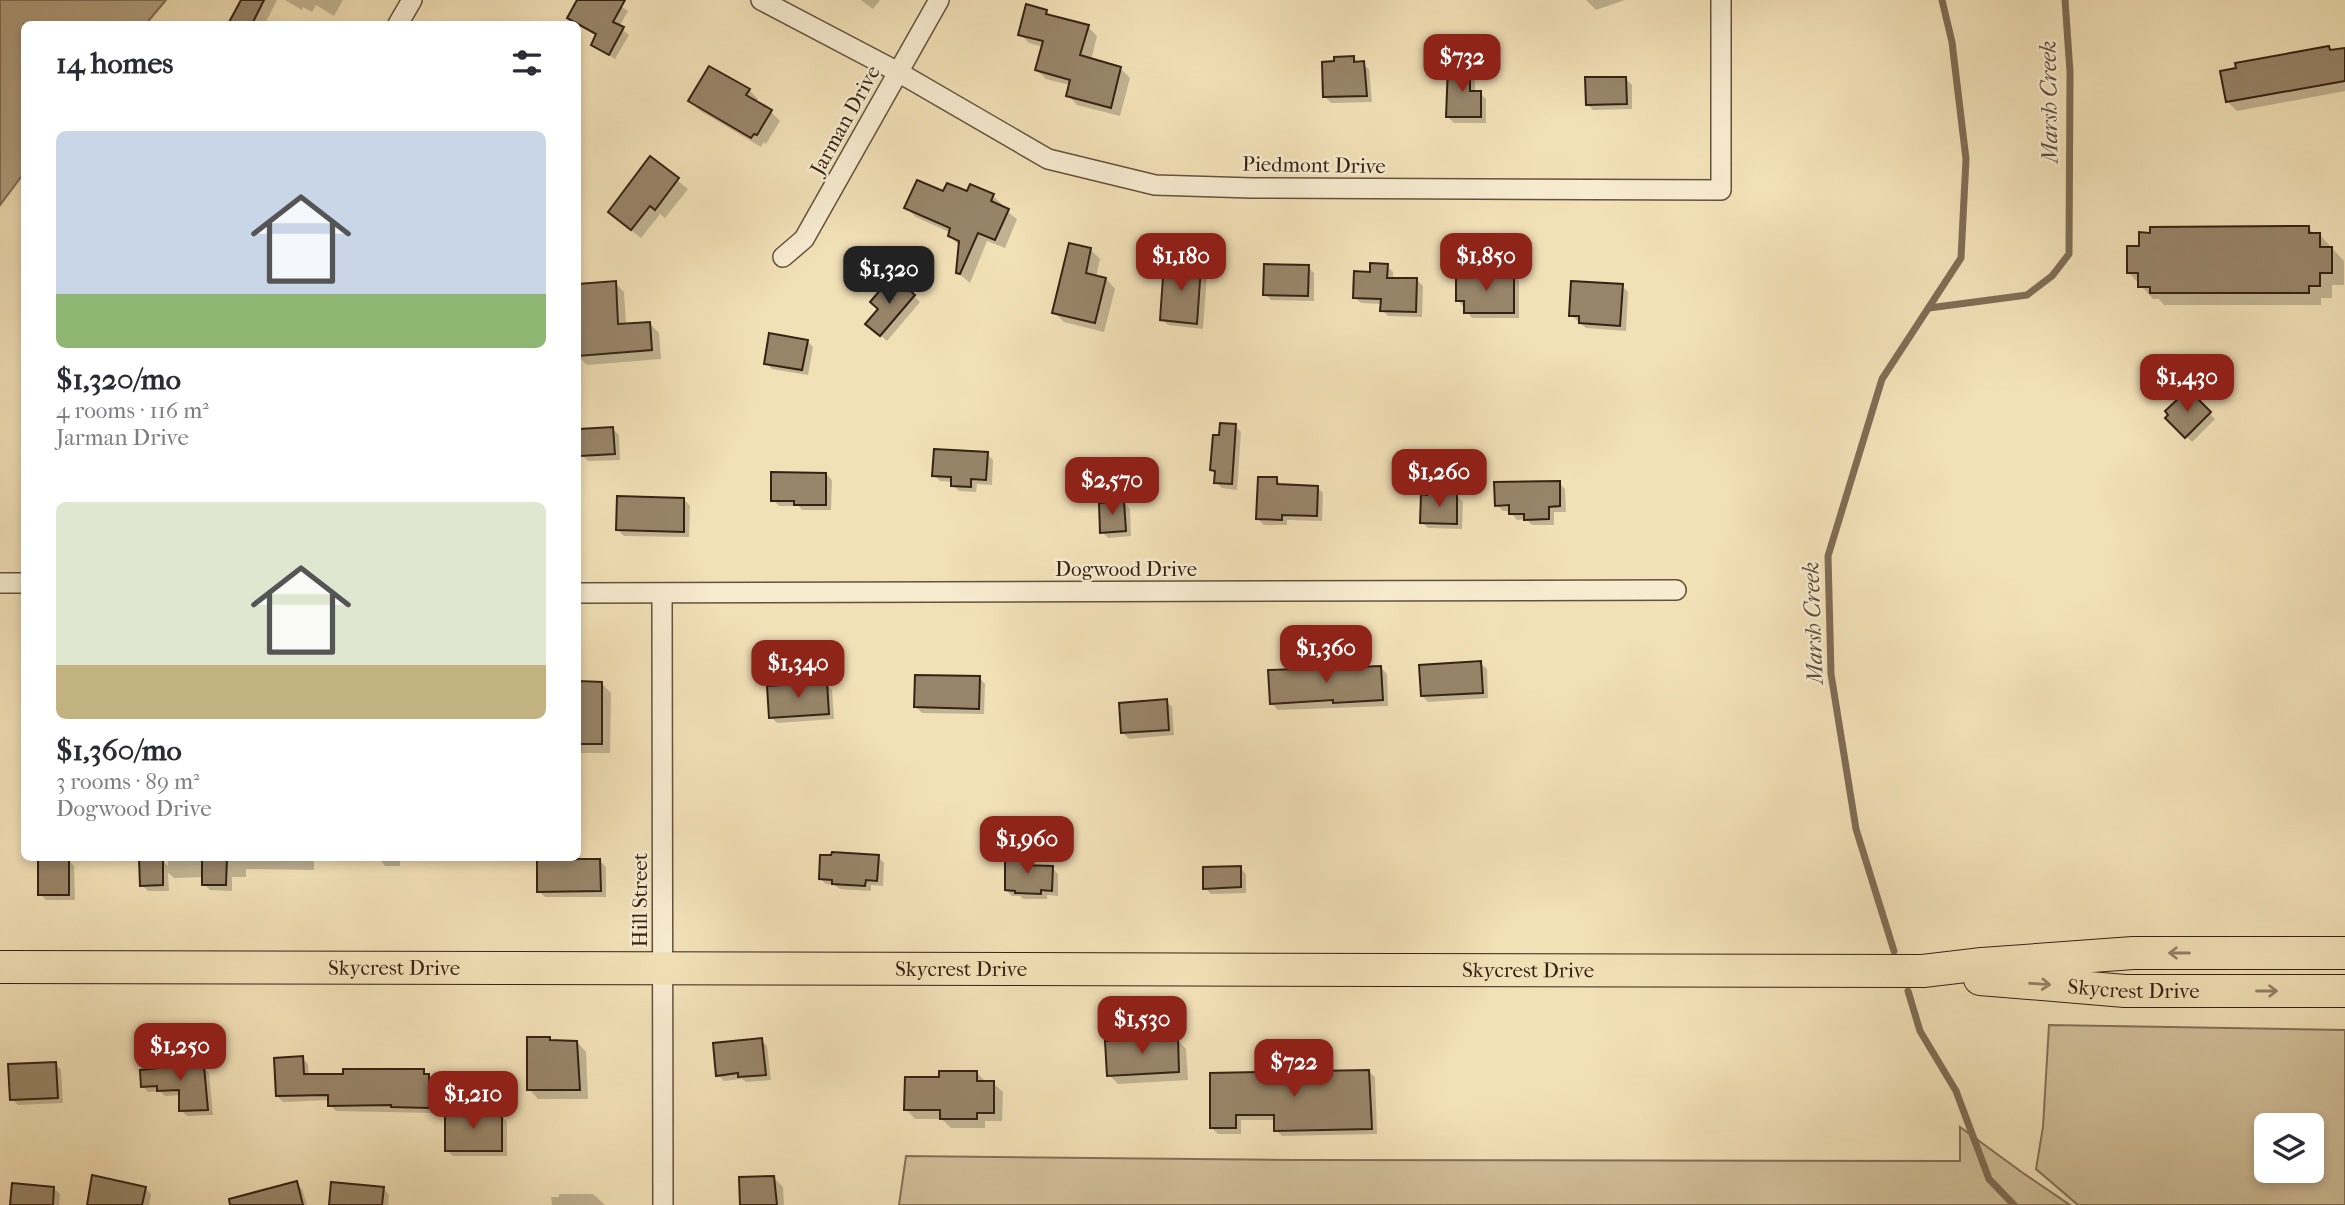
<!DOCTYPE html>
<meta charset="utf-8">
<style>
:root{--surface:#fff;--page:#f7f7f7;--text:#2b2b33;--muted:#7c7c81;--accent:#8f2418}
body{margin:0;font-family:"IM FELL French Canon",serif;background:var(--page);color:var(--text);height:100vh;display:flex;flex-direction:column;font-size:26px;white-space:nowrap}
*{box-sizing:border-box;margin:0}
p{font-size:23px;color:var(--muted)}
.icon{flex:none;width:38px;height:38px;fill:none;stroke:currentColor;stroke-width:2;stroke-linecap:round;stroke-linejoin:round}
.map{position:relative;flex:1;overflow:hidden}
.panel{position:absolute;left:21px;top:21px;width:560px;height:840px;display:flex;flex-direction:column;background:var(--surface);border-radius:10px;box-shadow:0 4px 10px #0003}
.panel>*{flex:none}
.tools{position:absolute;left:2254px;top:1113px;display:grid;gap:14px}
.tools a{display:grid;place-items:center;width:70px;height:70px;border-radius:10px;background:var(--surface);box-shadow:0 4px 10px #0003;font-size:35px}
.price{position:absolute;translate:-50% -60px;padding:0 16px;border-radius:14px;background:var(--accent);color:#fff;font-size:23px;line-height:46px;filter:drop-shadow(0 2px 4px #0008)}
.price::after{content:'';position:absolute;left:50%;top:42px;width:21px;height:16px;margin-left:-10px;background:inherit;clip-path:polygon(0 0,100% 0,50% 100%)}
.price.selected{background:#222;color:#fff}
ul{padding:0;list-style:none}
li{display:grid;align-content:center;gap:14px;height:371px;padding:0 35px}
li span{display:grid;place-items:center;height:217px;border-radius:10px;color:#555}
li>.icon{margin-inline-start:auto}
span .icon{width:126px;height:126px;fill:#fffc;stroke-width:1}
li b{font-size:30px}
h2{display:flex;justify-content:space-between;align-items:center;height:84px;padding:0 35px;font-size:30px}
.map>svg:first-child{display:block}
.green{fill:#d2c09b;stroke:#847158;stroke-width:2;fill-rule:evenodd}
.water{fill:#b29f80;stroke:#806d55;stroke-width:2}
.shadow{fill:#0003}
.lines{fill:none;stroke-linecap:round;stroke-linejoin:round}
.stream{stroke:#806d55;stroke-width:7}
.building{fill:#988569;stroke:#362214;stroke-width:2}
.street-casing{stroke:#65523d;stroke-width:22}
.primary-casing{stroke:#362214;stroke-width:34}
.street{stroke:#f7ebd0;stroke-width:19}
.primary{stroke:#f2e0b7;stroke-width:32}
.oneway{stroke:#948166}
.labels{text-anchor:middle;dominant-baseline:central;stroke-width:5;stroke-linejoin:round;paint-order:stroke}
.street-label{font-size:21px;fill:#362214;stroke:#f7ebd0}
.water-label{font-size:23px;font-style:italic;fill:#614e3a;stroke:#f7ebd0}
</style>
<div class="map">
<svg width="2345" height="1205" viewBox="0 0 2345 1205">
<rect width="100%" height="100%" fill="#f2e0b7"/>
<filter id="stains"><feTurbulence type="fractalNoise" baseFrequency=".00286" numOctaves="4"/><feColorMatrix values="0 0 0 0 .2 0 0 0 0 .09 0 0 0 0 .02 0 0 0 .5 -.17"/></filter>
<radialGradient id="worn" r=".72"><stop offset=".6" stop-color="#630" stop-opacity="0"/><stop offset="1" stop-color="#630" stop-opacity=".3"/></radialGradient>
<g class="green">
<path d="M2049,1025L2345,1030V1205H2078L2036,1169L2043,1127ZM2266,1125H2312V1171H2266Z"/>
<path d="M1960,1127L2023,1173L2070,1205H899L906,1156L1293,1160L1960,1161Z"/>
</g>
<path class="water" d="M0,0H166L146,24H24V173L0,205Z"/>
<g class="shadow">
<path d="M243,0H277L265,24H232Z"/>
<path d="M285,0H343L334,16L316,5L312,12L303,7L302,10Z"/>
<path d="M579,0H612L628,11L619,27L629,35L615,59L593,44L597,36L569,18Z"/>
<path d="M861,0H880L873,9Z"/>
<path d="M1586,0H1625L1596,10Z"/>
<path d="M1046,12L1051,17L1088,27L1097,36L1091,60L1120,68L1130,78L1120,116L1077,105L1068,95L1070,85L1046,79L1037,70L1043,47L1029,43L1020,34Z"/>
<path d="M2328,48L2332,52L2345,50V91L2237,111L2227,101Z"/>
<path d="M1353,58L1369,69L1372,102L1331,103L1325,97Z"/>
<path d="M1469,67L1475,74V93H1480L1486,99V123H1454L1448,117Z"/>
<path d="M1626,79L1632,85V109L1593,110L1587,104Z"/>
<path d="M749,90L758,99L756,103L771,112L780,121L766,144L764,142L761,147L699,110L690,101Z"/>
<path d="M650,158L688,189L665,218L660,214L641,238L619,221Z"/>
<path d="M971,187L993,196L1003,205L1002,208L1017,219L1005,248L987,241L970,283L957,272L959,245L950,236L951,233L916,217L907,208L944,194L968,193Z"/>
<path d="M2308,228L2315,235H2320L2344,261V285H2332V298H2321V305H2164L2159,299H2153L2129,273Z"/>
<path d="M1091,250L1100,259L1096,277L1106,279L1115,289L1104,332L1064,322L1054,312Z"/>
<path d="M1387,266L1393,272V279L1417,280L1423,286L1422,317L1388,316L1382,310V304L1361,303L1355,297L1372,274Z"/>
<path d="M1308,267L1314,273V301L1271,300L1265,294Z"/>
<path d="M1201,268L1207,274L1203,329L1168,325L1162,319Z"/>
<path d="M1513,275L1519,281V318H1472L1458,300Z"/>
<path d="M897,282L920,302L887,341L874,330L886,294Z"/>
<path d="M615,283L624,292L626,325L650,324L659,333L661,359L587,365L578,356V286Z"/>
<path d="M1622,286L1628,292L1626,331L1586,328L1571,315Z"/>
<path d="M807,341L813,347L808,375L772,369L766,363Z"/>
<path d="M2191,394L2215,419L2192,442L2168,418Z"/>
<path d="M1235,426L1241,432L1237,490L1222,488L1216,482L1217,475L1212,470Z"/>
<path d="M613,429L619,435L620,460L588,461L582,455Z"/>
<path d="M987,454L993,460L992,485L977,484L976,492L959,491L953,485V482L940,481L934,475Z"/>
<path d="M826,474L832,480L831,510H802L799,506H779L773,500Z"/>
<path d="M1276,479L1283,486L1317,487L1323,493L1322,521L1287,520V525H1264L1258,519Z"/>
<path d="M1559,483L1565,489L1566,512H1554V525H1532L1526,519L1517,520L1510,511H1503L1497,505Z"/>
<path d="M1457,496L1463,502L1462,529L1428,528L1422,522Z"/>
<path d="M684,499L690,506L689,537L624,536L618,530Z"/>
<path d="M1124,503L1130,509L1131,536L1108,538L1102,532Z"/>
<path d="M1480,663L1487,669L1488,698L1428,702L1422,696Z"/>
<path d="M1381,668L1387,674L1388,706L1278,710L1272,704Z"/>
<path d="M979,677L985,684L984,714L922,713L916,707Z"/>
<path d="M578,683H601L611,693L610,753H581L578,749Z"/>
<path d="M826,684L832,690L834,719L777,723L771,717Z"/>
<path d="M1166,701L1172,707L1174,735L1129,739L1123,733Z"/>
<path d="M1022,856L1028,862V867L1052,868L1058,874V896L1047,895V899H1023L1020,896H1012L1006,890Z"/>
<path d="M878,857L884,863L883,886L871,885V891L840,889L835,885L826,884L820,878Z"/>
<path d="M168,858H314V870L246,869V877H232V891L210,890L204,884V877L174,878L168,873L169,891H148L142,885L162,860L168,866Z"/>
<path d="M379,858H400V866H385Z"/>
<path d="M68,860L74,866L75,900H46L40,894Z"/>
<path d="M600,861L606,867V897H545L539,891Z"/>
<path d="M1240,868L1246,874V893L1211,894L1205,888Z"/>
<path d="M549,1039L553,1042H577L586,1052L588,1099H538L529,1089Z"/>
<path d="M1177,1039L1186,1049L1188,1080L1118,1084L1109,1075Z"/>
<path d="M761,1040L767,1046L771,1080L746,1082L742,1079L724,1081L718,1075Z"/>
<path d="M302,1058L308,1064L309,1076L423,1071L434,1082V1113L336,1111L330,1105V1100L283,1102L277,1096Z"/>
<path d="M196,1062L209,1073L213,1115L187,1116L181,1110V1095L165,1096L160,1091L148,1092L143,1086Z"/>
<path d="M55,1064L61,1070L63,1103L18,1105L12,1099Z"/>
<path d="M1368,1071L1375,1077L1377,1134L1282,1136L1276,1130V1120H1241V1134H1218L1212,1128V1075Z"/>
<path d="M977,1073L987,1083H993L1003,1092L1002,1121H985V1128H951L942,1119H915L906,1109L941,1079Z"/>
<path d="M486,1113L489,1116H501L507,1122V1156H453L447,1150Z"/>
<path d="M774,1178L783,1187L784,1205H742Z"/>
<path d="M296,1183L302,1189L307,1205H252Z"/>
<path d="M53,1188L60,1194L59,1205H12Z"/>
<path d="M145,1188L151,1194L149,1205H89Z"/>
<path d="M383,1188L389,1195L388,1205H330Z"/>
<path d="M559,1194H593L605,1205H552L551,1197H559Z"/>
</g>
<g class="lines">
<g class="stream">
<path d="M1929,308L2027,295L2052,276L2069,254L2070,72L2065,0"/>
<path d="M1894,951L1856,829L1831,674L1828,556L1882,379L1961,258L1966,159L1952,42L1942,0"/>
<path d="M1908,991L1920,1031L1956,1091L1989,1179L2014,1205"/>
</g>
</g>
<g class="building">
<path d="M241,0H264L252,24H228Z"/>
<path d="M577,0H625L613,22L624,27L609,55L591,45L596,34L567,18Z"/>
<path d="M1026,4L1047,10L1046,14L1089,25L1080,55L1121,67L1111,108L1066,96L1070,80L1035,70L1043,41L1018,35Z"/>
<path d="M2329,46L2330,50L2345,48V81L2226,102L2220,71L2236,68L2235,63Z"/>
<path d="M1354,56V62L1364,61L1367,96L1323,97L1322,62L1334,61V57Z"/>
<path d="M709,66L750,89L746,95L772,110L757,135L754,134L751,138L688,101Z"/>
<path d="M1448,66H1470V91H1481V117H1446Z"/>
<path d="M1585,77H1626L1627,104L1586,105Z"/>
<path d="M650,156L679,178L655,210L650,206L631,230L608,212Z"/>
<path d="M917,180L943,191L947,183L967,191L970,184L994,194L991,201L1009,209L995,240L978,233L960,274L956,273L959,241L948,236L950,228L904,208Z"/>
<path d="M2289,226H2309V233H2320V247H2332V273H2320V286H2309V293H2150V287H2138V273H2127V246H2139V232L2150,233V227Z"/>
<path d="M1069,243L1091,248L1086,273L1106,278L1095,323L1052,313Z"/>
<path d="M1164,263L1201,266L1197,324L1160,320Z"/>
<path d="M1370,263L1388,264L1387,278H1417L1416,312L1380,311L1381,299L1353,298L1354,271L1370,272Z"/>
<path d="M1264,264L1309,265L1308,296L1263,295Z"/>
<path d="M1479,271L1514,274V313H1464V301H1456V275H1479Z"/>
<path d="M897,279L915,295L880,336L865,324L878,309L870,302L882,288L886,292Z"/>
<path d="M616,281L618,324L650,322L652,350L578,356V284Z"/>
<path d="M1571,281L1623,284L1620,326L1579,323V316H1569Z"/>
<path d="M769,333L808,340L802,370L764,364Z"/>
<path d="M2191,392L2211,412L2185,438L2165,418L2168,415L2165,411L2180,397L2183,400Z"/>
<path d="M1220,423L1236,424L1232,484L1214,483L1215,471L1210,470L1213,435H1219Z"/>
<path d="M613,427L615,454L580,456L579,429Z"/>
<path d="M934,449L988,452L986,480L971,479V487L951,486V477L932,476Z"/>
<path d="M771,472L826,473V505H794V501H771Z"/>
<path d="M1258,477H1277V484L1318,486L1317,516L1282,515V520L1256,519Z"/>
<path d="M1560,481V506L1549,507V519L1524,520V514H1509V505L1495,506L1494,482Z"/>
<path d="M1427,493L1457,494V524L1420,523L1421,494L1427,495Z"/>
<path d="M617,496L684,498V532L616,530Z"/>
<path d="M1124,501L1126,531L1100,533L1099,503Z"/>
<path d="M1481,661L1483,693L1421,696L1419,665Z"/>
<path d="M1381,666L1383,700L1333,703V700L1270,704L1268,670Z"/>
<path d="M915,675L980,676L979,709L914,707Z"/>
<path d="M578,681L602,682V744H578Z"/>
<path d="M827,682L829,714L769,718L767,686Z"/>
<path d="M1167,699L1169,730L1121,733L1119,703Z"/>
<path d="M832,852L879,855L877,881L866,880L865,886L832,884V880L819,879L820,855H831Z"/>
<path d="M1005,854H1022L1023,865L1053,866L1052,891L1041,890V894L1015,893V891L1005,890Z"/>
<path d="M139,858H163V885L140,886Z"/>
<path d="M202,858H227L226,885H202Z"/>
<rect x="38" y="859" width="31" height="36"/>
<path d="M537,859H600L601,891L537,892Z"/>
<path d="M1241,866V887L1203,889V867Z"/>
<path d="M527,1037H550V1040L577,1041L580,1090H527Z"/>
<path d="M1178,1037L1179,1072L1107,1076L1105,1041Z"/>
<path d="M762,1038L766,1075L738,1077V1073L716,1076L713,1043Z"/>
<path d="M303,1056L304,1074H343V1069H424V1074H429V1108L391,1107V1105L328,1106V1095L276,1096L274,1058Z"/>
<path d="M197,1060V1066H204L208,1110L179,1111V1090L157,1091V1086L141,1087L140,1070L158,1068L157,1062Z"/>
<path d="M56,1062L58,1098L10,1100L8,1064Z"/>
<path d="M1369,1070L1372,1129L1274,1131V1115H1236V1128H1210V1073Z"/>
<path d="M939,1071H977V1081H994V1113H977V1119H940V1110H904L905,1077H939Z"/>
<path d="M445,1111H487V1114H502V1151H445Z"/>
<path d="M92,1175L146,1187L142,1205H87Z"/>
<path d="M774,1176L777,1205H740L739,1177Z"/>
<path d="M297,1181L303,1205H230L229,1199Z"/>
<path d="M331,1182L384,1187L382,1205H329Z"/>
<path d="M12,1183L54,1187L53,1205H10Z"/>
</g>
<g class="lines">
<g class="street-casing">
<g id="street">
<path d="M761,0L898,72L1048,159L1155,185L1252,188L1721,190V0"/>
<path d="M398,24L412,0"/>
<path d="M783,257L804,239L939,0"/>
<path d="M0,583H24"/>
<path d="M578,593L1676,590"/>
<path d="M662,594L663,1205"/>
</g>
</g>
<g class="primary-casing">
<g id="primary">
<path id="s1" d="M0,967L1923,971L1982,964L2133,953H2345"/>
<path id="s2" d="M1980,979L2125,991H2345"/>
</g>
</g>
<use href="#street" class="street"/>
<use href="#primary" class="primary"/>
</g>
<defs><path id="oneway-shaft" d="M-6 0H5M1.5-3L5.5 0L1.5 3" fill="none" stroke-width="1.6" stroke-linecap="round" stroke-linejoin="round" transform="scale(1.75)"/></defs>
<g class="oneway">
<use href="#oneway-shaft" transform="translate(2179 953) rotate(180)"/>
<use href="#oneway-shaft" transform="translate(2040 984) rotate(4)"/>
<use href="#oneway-shaft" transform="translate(2267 991)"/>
</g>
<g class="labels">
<g class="street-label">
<text transform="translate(845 120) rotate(-61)">Jarman Drive</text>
<text transform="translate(1314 165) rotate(1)">Piedmont Drive</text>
<text x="1126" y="569">Dogwood Drive</text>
<text transform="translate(640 900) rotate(-90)">Hill Street</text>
<text stroke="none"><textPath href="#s1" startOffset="394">Skycrest Drive</textPath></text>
<text stroke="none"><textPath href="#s1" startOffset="961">Skycrest Drive</textPath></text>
<text stroke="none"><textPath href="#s1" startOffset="1528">Skycrest Drive</textPath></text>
<text stroke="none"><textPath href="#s2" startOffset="154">Skycrest Drive</textPath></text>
</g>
<g class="water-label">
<text transform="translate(2049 102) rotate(-91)">Marsh Creek</text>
<text transform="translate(1813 623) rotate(-92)">Marsh Creek</text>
</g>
</g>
<rect width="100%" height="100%" filter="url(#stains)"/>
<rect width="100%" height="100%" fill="url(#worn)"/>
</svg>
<div class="tools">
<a><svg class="icon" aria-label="layers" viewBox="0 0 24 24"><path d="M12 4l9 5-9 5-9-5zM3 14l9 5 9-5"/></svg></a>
</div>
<b class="price" style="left:1462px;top:94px">$732</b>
<b class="price" style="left:1181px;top:293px">$1,180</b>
<b class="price" style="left:1486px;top:293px">$1,850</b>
<b class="price selected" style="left:889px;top:306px">$1,320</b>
<b class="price" style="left:2187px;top:414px">$1,430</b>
<b class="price" style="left:1439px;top:509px">$1,260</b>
<b class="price" style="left:1112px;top:517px">$2,570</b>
<b class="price" style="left:1326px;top:685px">$1,360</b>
<b class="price" style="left:798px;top:700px">$1,340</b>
<b class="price" style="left:1027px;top:876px">$1,960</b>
<b class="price" style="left:1142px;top:1056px">$1,530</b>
<b class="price" style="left:180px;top:1083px">$1,250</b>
<b class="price" style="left:1294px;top:1099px">$722</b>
<b class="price" style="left:473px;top:1131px">$1,210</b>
<section class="panel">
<h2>14 homes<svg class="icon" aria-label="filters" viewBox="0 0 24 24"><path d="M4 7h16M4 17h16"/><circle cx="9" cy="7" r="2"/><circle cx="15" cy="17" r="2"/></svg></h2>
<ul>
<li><span style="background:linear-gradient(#c9d6e8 75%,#8fb573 0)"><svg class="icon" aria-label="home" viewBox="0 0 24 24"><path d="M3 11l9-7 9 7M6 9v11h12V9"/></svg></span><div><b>$1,320/mo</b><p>4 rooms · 116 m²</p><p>Jarman Drive</p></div></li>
<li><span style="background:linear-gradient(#dfe7d0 75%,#c2b280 0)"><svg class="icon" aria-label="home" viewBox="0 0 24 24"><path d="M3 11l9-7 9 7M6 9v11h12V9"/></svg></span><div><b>$1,360/mo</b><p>3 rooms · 89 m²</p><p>Dogwood Drive</p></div></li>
</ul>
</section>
</div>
